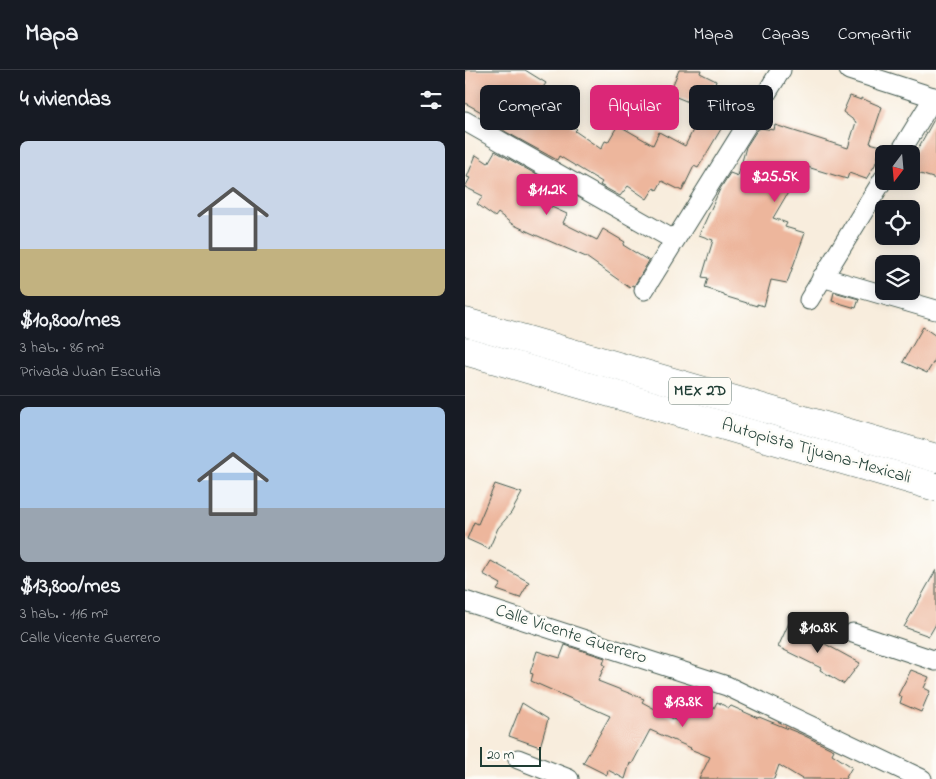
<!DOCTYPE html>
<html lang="es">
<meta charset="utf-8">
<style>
:root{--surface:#171b24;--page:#20242c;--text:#f1f3f6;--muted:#9ea1a6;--line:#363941;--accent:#db2777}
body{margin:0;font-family:"Indie Flower",sans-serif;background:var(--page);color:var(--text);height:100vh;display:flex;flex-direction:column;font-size:19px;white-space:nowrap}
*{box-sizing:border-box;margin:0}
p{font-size:16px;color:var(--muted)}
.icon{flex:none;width:28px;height:28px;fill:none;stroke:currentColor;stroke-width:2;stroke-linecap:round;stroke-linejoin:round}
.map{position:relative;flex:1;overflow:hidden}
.details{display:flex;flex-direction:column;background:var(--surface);width:465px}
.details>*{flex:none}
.hud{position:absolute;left:15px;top:15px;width:380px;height:45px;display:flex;gap:10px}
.needle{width:32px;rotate:196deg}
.buttons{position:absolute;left:410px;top:75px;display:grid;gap:10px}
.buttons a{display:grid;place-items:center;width:45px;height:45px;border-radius:8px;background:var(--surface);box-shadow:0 2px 12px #0003;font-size:25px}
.scale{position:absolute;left:15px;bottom:12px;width:61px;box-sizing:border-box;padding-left:5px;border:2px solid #1f3d34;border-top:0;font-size:14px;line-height:18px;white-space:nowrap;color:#1f3d34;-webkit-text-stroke:4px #fdfcf7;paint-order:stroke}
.price{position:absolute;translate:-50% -42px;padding:0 11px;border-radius:5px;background:var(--accent);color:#fff;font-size:16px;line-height:32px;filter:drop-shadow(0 1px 2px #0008)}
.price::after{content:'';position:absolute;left:50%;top:30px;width:15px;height:11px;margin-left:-8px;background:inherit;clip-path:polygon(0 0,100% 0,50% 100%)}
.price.current{background:#222;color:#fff}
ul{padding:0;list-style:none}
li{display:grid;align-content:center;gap:10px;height:265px;padding:0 20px}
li+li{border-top:1px solid var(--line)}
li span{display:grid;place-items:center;height:155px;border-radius:8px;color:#555}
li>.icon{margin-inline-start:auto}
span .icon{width:90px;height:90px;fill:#fffc;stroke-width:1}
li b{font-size:21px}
h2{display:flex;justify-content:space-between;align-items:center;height:60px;padding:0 20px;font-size:21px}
.tag{padding:0 18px;border-radius:8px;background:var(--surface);box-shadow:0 2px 12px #0003;font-size:18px;line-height:45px}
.tag.current{background:var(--accent);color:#fff}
header{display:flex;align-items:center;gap:30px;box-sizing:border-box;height:70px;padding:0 25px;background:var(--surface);border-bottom:1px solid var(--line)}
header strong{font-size:24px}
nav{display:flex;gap:28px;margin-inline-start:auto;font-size:18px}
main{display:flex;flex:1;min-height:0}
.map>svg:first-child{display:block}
.building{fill:#edb69c}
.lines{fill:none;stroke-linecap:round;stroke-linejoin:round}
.street-casing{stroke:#40574d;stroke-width:21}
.highway-casing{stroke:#40574d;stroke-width:29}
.street{stroke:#fff;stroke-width:19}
.highway{stroke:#fff;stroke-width:28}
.labels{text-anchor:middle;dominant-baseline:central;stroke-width:5;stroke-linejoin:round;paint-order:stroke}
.shield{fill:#fdfcf7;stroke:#62766e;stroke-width:1}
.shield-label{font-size:16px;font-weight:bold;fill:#1f3d34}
.street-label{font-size:18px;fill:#1f3d34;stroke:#fdfcf7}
</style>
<header>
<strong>Mapa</strong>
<nav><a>Mapa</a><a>Capas</a><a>Compartir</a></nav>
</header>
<main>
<section class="details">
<h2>4 viviendas<svg class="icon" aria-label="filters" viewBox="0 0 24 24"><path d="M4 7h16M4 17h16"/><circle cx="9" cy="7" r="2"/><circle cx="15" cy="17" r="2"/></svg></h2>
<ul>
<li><span style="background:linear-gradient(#c9d6e8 70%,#c2b280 0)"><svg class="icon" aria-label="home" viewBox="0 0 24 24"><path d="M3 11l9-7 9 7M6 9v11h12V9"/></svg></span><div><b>$10,800/mes</b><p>3 hab. · 86 m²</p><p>Privada Juan Escutia</p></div></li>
<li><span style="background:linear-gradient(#a9c7e8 65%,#9aa5b1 0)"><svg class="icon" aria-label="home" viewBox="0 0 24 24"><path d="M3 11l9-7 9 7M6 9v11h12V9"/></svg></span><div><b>$13,800/mes</b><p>3 hab. · 116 m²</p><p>Calle Vicente Guerrero</p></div></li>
</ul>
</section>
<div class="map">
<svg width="471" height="709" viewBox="0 0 471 709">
<rect width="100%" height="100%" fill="#fdfcf7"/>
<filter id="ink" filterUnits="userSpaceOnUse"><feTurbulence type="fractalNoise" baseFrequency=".02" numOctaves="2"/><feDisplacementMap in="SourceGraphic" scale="10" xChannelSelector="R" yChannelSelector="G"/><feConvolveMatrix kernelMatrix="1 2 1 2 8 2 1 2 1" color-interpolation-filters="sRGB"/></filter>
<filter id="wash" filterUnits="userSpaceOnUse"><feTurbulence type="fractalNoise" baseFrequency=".0096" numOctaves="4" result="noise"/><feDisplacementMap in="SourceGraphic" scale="20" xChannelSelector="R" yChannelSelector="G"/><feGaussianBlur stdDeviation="1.12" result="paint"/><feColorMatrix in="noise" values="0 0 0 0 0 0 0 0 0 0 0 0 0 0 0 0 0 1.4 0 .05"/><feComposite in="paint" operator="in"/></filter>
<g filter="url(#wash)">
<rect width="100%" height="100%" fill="#f8eddd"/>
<g id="blocks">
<g class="building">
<path d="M0,0H60L81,13L73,25L94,36L89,45L112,59L110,61L136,79L140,71L143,72L153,55L188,75L194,62L220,76L237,42L259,54L233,98L229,96L217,121L197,111L192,120L189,118L182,129L163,116L155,126L135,115L137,112L94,86L92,90L41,62L29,53L30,52L19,46L20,44L0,33Z"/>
<path d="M214,0H236L235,3L251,11L240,44L225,36L226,33L204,24Z"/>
<path d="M385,26L396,30V28L417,37L405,73L416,76L410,95L401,109L384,103L382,109L339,96L338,97L308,148L322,153L320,157L340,163L322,213L306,210L299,236L292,234V236L259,226V224L240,218L243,208L237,207L248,170L234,165L255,119L265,103L273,106L281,77L292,60L296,58L309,60L310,55L383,78L391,52L378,42Z"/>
<path d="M471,46V109L446,101V91Z"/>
<path d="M30,81L81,110L71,130L102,144L98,153L132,170L138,159L160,172L158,175L184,191L169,216L167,215L165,218L121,187L66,163L47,154L33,143L30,147L12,134L18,126L0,117L5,108L2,107L11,85L23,93Z"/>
<path d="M369,222L394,229L391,238L367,231Z"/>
<path d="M458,257L471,266V288L462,303L438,292Z"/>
<path d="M30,414L57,423L46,443L33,458L24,479L2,469L9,452L13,454Z"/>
<path d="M26,491L64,512L55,528L32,520L36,514L18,504Z"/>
<path d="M471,500V554L464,566L439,557Z"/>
<path d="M324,553L343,562L342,564L395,593L379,614L355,600L356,598L313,577Z"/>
<path d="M100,575L140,588L138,594L140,595L133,611L179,629L177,632L212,651L222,628L248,640L252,632L264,638L266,636L293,648L294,647L336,664L369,680L367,684L387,697L380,709H337L314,695L309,709H234L245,687L225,679L226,678L185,660L167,694L165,693L160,709L143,700L142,705L118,693L145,646L66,611L68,604L65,603L72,581L95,588Z"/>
<path d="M446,600L464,607L459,618L465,621L456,642L435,633L437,627L433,625Z"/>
<path d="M57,633L83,649L75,677L44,666Z"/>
</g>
</g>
</g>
<g filter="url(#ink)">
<use href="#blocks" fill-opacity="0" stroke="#40574d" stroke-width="1"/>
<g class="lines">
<g class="street-casing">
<g id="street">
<path d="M384,0L471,28"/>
<path d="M0,51L209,170"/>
<path d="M434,84L469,27"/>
<path d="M357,207L471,240"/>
<path d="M179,220L316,0"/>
<path d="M344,230L419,108"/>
<path d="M0,531L262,616L457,709"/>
<path d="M388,563L471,591"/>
<path d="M53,689L104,709"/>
</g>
</g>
<g class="highway-casing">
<g id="highway">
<path d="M0,252L471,388"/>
<path d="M0,281L471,417"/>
</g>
</g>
<use href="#street" class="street"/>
<use href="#highway" class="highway"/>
</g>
</g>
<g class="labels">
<rect class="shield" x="204" y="307.5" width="62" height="27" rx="4"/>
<g class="shield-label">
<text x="235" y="321">MEX 2D</text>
</g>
<g class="street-label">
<text transform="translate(351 382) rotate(16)">Autopista Tijuana-Mexicali</text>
<text transform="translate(106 565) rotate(18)">Calle Vicente Guerrero</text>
</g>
</g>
</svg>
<div class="buttons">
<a><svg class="needle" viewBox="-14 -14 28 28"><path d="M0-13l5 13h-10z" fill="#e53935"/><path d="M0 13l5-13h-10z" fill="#9ea1a6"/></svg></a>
<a><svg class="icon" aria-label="locate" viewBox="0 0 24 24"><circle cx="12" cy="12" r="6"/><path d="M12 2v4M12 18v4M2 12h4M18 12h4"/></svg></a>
<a><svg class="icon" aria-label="layers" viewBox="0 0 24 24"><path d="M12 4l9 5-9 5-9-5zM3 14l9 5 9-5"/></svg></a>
</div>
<div class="scale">20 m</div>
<b class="price" style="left:310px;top:133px">$25.5K</b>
<b class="price" style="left:82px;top:146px">$11.2K</b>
<b class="price current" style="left:353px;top:584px">$10.8K</b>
<b class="price" style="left:218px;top:658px">$13.8K</b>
<div class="hud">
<a class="tag">Comprar</a>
<a class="tag current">Alquilar</a>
<a class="tag">Filtros</a>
</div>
</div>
</main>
